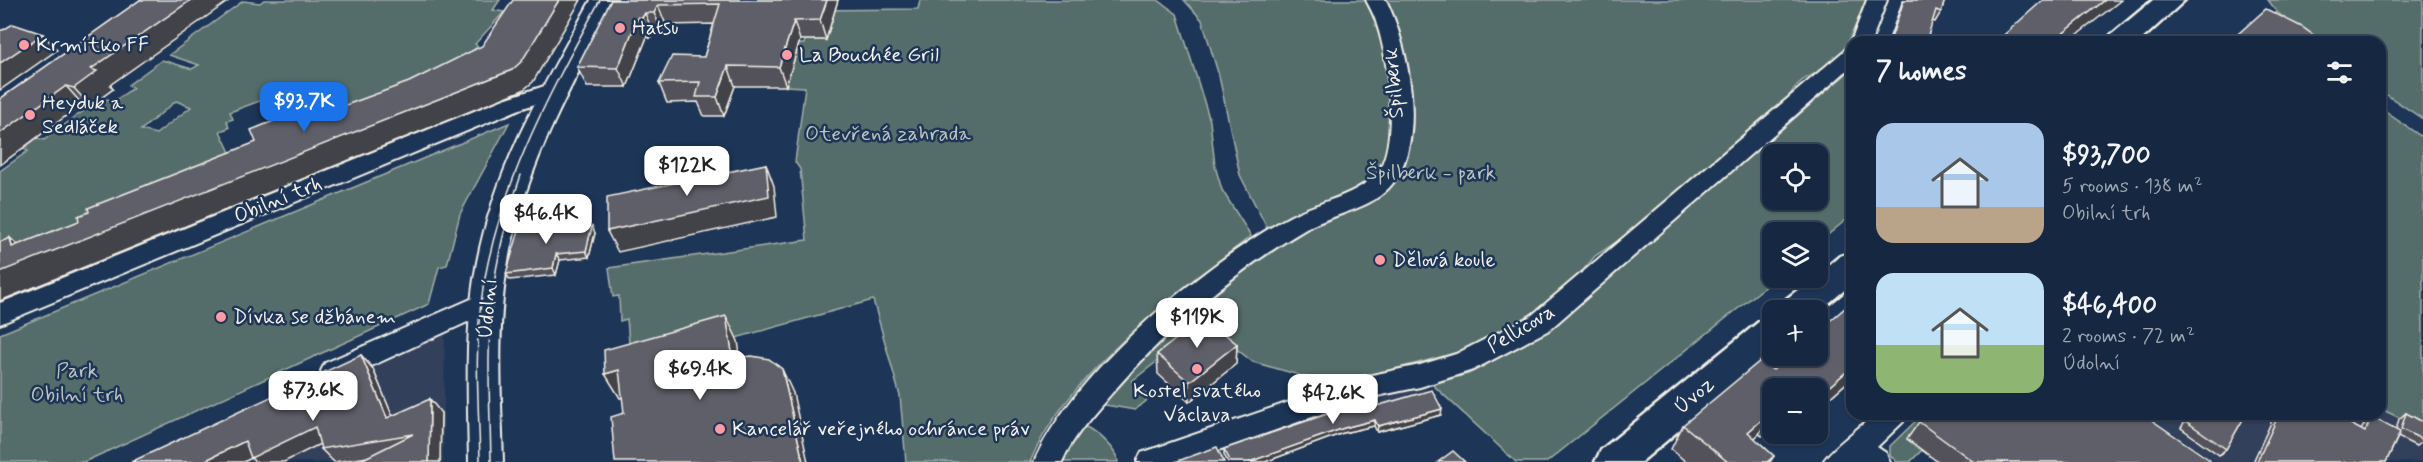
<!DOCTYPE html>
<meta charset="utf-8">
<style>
:root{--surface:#162841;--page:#1f3048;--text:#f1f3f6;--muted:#9ea6b1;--line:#35445a;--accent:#1a73e8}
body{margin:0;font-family:Mynerve,sans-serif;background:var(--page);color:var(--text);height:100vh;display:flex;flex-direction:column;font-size:22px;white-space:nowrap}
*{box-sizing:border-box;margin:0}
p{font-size:20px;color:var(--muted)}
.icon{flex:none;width:33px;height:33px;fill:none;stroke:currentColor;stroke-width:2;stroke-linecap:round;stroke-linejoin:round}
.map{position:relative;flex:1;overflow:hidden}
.details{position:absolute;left:1846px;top:36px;width:540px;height:384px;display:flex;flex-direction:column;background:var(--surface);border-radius:18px;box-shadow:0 2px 4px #0004,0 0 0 2px var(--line)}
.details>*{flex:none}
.fabs{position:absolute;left:1762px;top:144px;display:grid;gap:12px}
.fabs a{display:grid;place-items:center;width:66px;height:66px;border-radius:12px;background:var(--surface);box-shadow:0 2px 4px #0004,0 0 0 2px var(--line);font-size:30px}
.price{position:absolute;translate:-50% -51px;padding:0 14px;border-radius:12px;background:#fff;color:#222;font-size:20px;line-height:39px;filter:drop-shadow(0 2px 3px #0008)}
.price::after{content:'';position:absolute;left:50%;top:36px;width:18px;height:14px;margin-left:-9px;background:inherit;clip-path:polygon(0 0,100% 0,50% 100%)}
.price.on{background:var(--accent);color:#fff}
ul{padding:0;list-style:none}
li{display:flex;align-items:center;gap:18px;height:150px;padding:0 30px}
li span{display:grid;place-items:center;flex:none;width:168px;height:120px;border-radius:18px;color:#555}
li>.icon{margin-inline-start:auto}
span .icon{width:72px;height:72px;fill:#fffc;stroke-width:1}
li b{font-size:26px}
h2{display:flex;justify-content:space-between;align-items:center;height:72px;padding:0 30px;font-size:26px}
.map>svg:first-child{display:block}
.built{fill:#31415c}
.green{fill:#556d6a;stroke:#a4afa9;stroke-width:1.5;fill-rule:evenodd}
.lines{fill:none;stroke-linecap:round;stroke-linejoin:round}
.minor-casing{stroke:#f4f1e8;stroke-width:4}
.tertiary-casing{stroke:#f4f1e8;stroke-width:4}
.secondary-casing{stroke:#f4f1e8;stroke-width:5}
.minor{fill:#1d3557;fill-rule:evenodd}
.tertiary{fill:#1d3557;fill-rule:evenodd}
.secondary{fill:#1d3557;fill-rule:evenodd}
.tram{stroke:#f4f1e8;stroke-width:1.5}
.wall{fill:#52515a;stroke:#f4f1e8;stroke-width:1.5}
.shaded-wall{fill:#42424a;stroke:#f4f1e8;stroke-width:1.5}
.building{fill:#5f5e69;stroke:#f4f1e8;stroke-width:1.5}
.poi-dot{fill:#ff9aa2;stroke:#1d3557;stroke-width:2}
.labels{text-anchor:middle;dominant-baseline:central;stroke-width:5;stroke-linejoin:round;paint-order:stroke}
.poi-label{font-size:21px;fill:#f4f1e8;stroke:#1d3557;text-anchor:start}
.street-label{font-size:21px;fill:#f4f1e8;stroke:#1d3557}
.park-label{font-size:21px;fill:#bcc3bc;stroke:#1d3557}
</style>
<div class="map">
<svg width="2423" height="462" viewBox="0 0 2423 462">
<rect width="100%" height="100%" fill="#1d3557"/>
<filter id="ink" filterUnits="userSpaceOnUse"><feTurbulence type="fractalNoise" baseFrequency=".0167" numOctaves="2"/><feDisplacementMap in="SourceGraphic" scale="12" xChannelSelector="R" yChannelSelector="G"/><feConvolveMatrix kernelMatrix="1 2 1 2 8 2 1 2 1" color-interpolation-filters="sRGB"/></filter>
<g filter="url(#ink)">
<g class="built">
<path d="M445,334L443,462H171L332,386Z"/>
<path d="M1425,386L1441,415L1409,425L1408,422L1377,432L1373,426L1344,435L1323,414L1358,401Z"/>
<path d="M2381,409L2423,429V462H2216L2145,414H2380Z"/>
</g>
<g class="green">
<path d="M264,0H500L493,10L504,12L475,44L478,46L452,68L314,119L300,86L230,112L233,119L227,121L229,128L220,131L236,165L0,262V171L28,151L23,149L37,138L44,140L90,106L95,108L107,99L114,101L133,88L128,85L162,60L192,69L199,65L169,55L243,1L260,3ZM176,101L191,107L156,134L141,130Z"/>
<path d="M920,0H1158L1177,14L1210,121L1215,166L1222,190L1251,236C1177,294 1067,373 1030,462H906L900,396L873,300L631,367L627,319L620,321L619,296L613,297L609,268L807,240L800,169L795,162L805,87L786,86L799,44H804L805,40H826L813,10L918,9Z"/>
<path d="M1184,0H1866C1858,17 1852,40 1840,55C1823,78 1801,70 1788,99L1630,233L1595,256L1581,273L1534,312L1510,327L1456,353L1334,385L1253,362L1192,314V311L1273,246L1266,226L1240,175L1219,76L1202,20Z"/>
<path d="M2268,0H2423V119L2381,91L2380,42H2313L2277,12Z"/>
<path d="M1852,69V215L1818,243V232H1773V278H1776L1547,462H1516L1432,384L1468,374L1547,331ZM1773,154H1818V200H1773Z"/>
<path d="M2380,108L2423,138V429L2381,409Z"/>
<path d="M509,123L460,214L447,265L439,267L429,304L84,462H0V334Z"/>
<path d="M1180,320L1196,331L1132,381L1150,398L1135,410L1099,404Z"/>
<path d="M1923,414H1932L1907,438L1922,450L1910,462H1897L1890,455V446Z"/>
<path d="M1084,426C1096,431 1117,450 1118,462H1059Z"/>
</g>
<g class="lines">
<g class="minor-casing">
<g id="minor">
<path d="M1366,0H1386C1409,46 1427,139 1393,183C1373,210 1333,213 1306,229C1232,272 1168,329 1112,393C1094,414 1073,436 1062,462H1034C1073,372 1204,264 1289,217C1317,201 1361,197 1380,168C1398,138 1388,57 1377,25C1375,16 1370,8 1366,0Z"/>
<path d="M1867,0H1887L1871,42H1852V45L1851,42Z"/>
<path d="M1852,48V66L1549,330L1473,370L1420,387L1363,399L1185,462H1137L1141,453L1362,377L1420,365L1456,354L1531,316L1845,50Z"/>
<path d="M557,82L565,84L568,89L565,94L520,109L0,324V303L504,99Z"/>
<path d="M487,292L496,295L500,302L496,309L343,379L334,382L325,379L321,371L325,363Z"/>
<path d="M1875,414H1906L1903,422L1877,447L1886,453L1890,462H1823C1830,449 1862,426 1875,414Z"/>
</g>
</g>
<g class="tertiary-casing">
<path id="tertiary" d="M591,0H617C572,83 525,167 508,261C496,327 501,396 503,462H469C468,396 464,327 477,262C495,167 545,83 591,0Z"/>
</g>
<g class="secondary-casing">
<g id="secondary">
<path d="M2153,0H2185L2139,42H2107L2111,35Z"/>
<path d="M1852,252V284L1818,312L1780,310L1785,300L1813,278H1818V274L1840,256Z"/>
<path d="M1773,316V351L1641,462H1595L1601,450L1761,320Z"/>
</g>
</g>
<use href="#minor" class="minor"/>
<use href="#tertiary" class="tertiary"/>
<use href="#secondary" class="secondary"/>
<g class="tram">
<path d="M480,462C479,409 474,355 481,303C495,193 548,96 600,0"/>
<path d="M491,462C490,405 486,348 493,291C498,252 508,213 521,175"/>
</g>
</g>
<g class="wall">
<path d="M140,0L110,85L113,89L90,106L82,104L0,165V99Z"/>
<path d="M611,0H838L826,40H800L786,86H735L724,116H704L698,102L667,103L659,83L704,57L714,24L666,25L663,33H653L650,38L647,37L627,87H587L577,67Z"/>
<path d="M1903,0H1945L1941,12L1935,22L1932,21L1926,42H1888Z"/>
<path d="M565,219L569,226L568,228L595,233L589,257L560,260L556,275L510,280L506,274Z"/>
<path d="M1237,344L1236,364L1189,402L1158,374L1157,354Z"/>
<path d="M361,355L373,369L392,416L441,413L440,462L368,457L334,462L321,449Z"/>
<path d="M1773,370L1852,378L1818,408V388H1773V427L1762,436L1759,434L1754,438L1774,456L1770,462H1686L1671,449L1683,425Z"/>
<path d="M1369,408L1441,415L1377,432L1374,426L1343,433L1265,462H1228L1224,455V449Z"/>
<path d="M2406,413L2423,440L2416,446L2398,437L2386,462H2253L2275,414H2334V415L2361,430L2365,423L2372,417L2396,430L2399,419Z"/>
<path d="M2189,414H2246L2226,449L2219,455L2181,428Z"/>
<path d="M1919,422L2208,462H1938L1907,439Z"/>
</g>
<g class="shaded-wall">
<path d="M191,0H230L110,85L113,89L90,106L74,88L91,69Z"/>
<path d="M559,0H581L533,82L523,90L0,301V272L12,247L10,238L32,258L512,70Z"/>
<path d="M827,0H838L826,40L820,20Z"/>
<path d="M2105,0H2121L2068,42H2052Z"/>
<path d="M658,5L666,25L663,33L654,13Z"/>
<path d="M645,13L653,33L650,38L642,18Z"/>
<path d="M638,17L647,37L627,87L618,68Z"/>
<path d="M794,21L800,40L786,86L779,67Z"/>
<path d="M43,34L57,50L0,90V63Z"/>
<path d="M728,66L735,86L724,116L717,97Z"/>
<path d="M66,86L82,104L0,165V133Z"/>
<path d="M766,164L774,186L777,217L618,252L607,231Z"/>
<path d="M565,219L569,226L567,235L563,229Z"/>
<path d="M592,226L595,233L589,257L586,251Z"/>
<path d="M556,254L560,260L556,275L553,268Z"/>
<path d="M726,316L738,341L744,383L733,358Z"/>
<path d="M1237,344L1236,364L1189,402V382Z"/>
<path d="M361,355L373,369L399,432L387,418Z"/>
<path d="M1852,367V378L1818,408V402L1825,390Z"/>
<path d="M782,369L793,393L808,462H803Z"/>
<path d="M619,370L634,394L620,398L605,374Z"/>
<path d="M430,399L441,413L440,462H429Z"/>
<path d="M1442,409L1441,415L1377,432L1378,426Z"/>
<path d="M1773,410L1759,434L1734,457L1748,432Z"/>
<path d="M1773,417V427L1762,436Z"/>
<path d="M1375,420L1374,426L1343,433L1265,462H1249L1344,428Z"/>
<path d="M315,427L328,440L284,462H255L251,458L244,462H202L245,441Z"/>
</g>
<g class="building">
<path d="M140,0H191L91,69L97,71L74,88L66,86L0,133V99Z"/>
<path d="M513,0H559L522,61L512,70L0,272V242L10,238L12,247L79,221L78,216L89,212L88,208L256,142L251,130L291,114L293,118L332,103L335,109L409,82L482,46Z"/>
<path d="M611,0H827L820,20L794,21L779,67L728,66L717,97H696L700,82L659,83L672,56L704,57L720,4L658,5L654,13H645L642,18L638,17L618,68L577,67Z"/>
<path d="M1904,0H1945L1941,12L1936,10L1926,42H1894L1890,41Z"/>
<path d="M2043,0H2105L2052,42H1996Z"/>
<path d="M2266,9L2302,27L2323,42H2229Z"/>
<path d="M13,24L43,34L0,63V30H3Z"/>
<path d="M766,164L769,196L607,231V197Z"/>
<path d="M565,219L563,229L592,226L586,251L556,254L553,268L506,274L521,224Z"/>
<path d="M1852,302V367L1825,390L1823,388L1818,392V388H1773V410L1748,432L1774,456L1767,462H1728L1683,425L1760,361L1773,370L1789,356H1818V331Z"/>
<path d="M726,316L733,358L752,356L769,359L782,369L803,462H615L611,417L624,413L619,370L605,374L604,350Z"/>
<path d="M1204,317L1237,344L1189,382L1157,354Z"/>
<path d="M361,355L387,418L430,399L429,462H357L413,434L321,449L315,427L251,458L245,441L202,462H131Z"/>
<path d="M1432,390L1442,409L1378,426L1375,420L1344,428L1249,462H1231L1224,449L1366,401L1369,408Z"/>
<path d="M2406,413L2423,422V440L2401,429Z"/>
<path d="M1927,414H2149L2155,418L2153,421L2210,460L2208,462H1974L1919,422Z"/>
<path d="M2191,414H2246L2226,449L2187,422Z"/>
<path d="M2279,414H2334V415L2365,432L2372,417L2400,432L2386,462H2257Z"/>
<path d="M1217,447L1224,462H1175Z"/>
<path d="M1453,451L1465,462H1438Z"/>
</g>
</g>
<g class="poi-dot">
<circle cx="620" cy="28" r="6"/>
<circle cx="24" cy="45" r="6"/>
<circle cx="787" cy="55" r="6"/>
<circle cx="30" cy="115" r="6"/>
<circle cx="1380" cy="260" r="6"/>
<circle cx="221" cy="317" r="6"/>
<circle cx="1197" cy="369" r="6"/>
<circle cx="720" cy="429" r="6"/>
</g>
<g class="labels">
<g class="poi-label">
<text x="632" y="28">Hatsu</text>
<text x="36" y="45">Krmítko FF</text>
<text x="799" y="55">La Bouchée Gril</text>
<text x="42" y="103">Heyduk a<tspan x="42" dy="24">Sedláček</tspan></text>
<text x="1392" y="260">Dělová koule</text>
<text x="233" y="317">Dívka se džbánem</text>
<text x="1197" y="391" text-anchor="middle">Kostel svatého<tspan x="1197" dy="24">Václava</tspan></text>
<text x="732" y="429">Kancelář veřejného ochránce práv</text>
</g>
<g class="street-label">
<text transform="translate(1394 83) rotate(-95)">Špilberk</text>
<text transform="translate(278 200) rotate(-22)">Obilní trh</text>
<text transform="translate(488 309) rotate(-85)">Údolní</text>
<text transform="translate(1521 329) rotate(-31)">Pellicova</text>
<text transform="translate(1694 396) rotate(-40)">Úvoz</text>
</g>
<g class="park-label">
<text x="888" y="134">Otevřená zahrada</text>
<text x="1431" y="173">Špilberk - park</text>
<text x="77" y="371">Park<tspan x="77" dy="24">Obilní trh</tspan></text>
</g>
</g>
</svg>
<div class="fabs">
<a><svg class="icon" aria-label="locate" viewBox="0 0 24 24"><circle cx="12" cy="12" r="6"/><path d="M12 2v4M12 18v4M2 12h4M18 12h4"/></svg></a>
<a><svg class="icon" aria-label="layers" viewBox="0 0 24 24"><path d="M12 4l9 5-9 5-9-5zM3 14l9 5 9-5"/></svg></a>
<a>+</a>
<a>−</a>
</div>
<b class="price on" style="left:304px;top:133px">$93.7K</b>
<b class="price" style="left:687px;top:197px">$122K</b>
<b class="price" style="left:546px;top:245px">$46.4K</b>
<b class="price" style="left:1197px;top:349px">$119K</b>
<b class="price" style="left:700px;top:401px">$69.4K</b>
<b class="price" style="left:313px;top:422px">$73.6K</b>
<b class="price" style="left:1333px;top:425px">$42.6K</b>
<section class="details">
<h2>7 homes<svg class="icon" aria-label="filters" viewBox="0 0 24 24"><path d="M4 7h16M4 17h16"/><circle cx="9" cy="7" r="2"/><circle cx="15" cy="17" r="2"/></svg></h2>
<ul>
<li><span style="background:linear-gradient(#a9c7e8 70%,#b9a48a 0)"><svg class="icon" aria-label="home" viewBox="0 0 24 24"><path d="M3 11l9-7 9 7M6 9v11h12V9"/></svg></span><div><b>$93,700</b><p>5 rooms · 138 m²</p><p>Obilní trh</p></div></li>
<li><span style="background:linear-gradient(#bfe0f5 60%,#8fb573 0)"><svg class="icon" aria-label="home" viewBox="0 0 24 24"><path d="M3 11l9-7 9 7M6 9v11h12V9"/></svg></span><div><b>$46,400</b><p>2 rooms · 72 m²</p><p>Údolní</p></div></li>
</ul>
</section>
</div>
